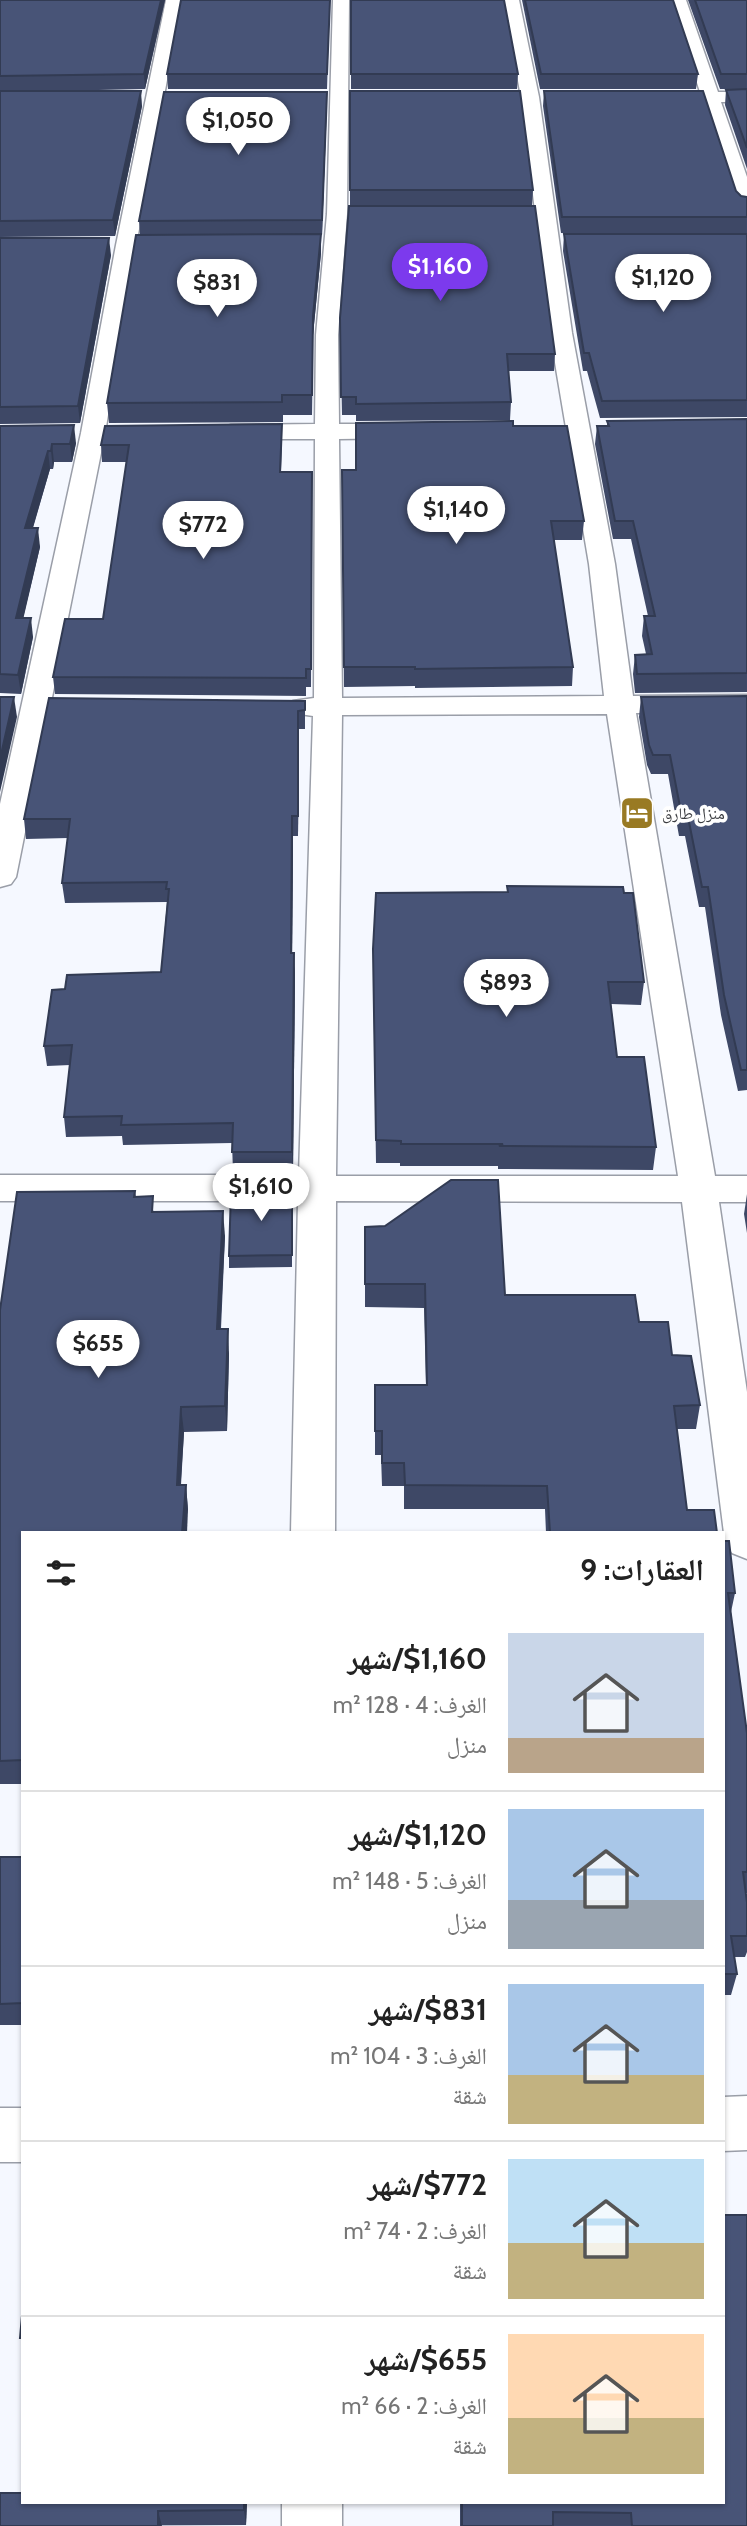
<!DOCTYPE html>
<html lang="ar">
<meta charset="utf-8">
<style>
:root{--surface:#fff;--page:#f2f2f2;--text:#222;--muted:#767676;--line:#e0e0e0;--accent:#7c3aed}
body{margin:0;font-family:Cabin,"Noto Naskh Arabic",sans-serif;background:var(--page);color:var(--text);direction:rtl;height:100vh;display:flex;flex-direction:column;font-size:26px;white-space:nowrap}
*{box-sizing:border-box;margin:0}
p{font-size:23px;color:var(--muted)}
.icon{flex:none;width:38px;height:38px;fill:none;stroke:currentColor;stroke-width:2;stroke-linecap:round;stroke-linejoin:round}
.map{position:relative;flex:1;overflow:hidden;direction:ltr}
.side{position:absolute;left:21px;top:1531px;width:704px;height:973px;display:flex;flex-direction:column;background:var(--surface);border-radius:0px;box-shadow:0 2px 5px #0004;direction:rtl}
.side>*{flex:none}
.price{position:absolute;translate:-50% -60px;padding:0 16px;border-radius:24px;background:#fff;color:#222;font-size:23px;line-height:46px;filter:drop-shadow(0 2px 4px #0008)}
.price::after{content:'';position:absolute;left:50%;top:42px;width:21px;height:16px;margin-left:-10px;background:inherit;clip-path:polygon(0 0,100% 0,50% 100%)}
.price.current{background:var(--accent);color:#fff}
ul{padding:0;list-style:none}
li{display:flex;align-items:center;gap:21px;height:175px;padding:0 21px}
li+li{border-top:2px solid var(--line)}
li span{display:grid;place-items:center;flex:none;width:196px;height:140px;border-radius:0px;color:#555}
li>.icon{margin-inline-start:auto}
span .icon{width:84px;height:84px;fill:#fffc;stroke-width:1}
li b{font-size:30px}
h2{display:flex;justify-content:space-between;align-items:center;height:84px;padding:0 21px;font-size:30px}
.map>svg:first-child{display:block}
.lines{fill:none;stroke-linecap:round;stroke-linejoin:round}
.street-casing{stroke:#9a9ea8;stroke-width:3}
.secondary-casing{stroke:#9a9ea8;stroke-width:3}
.street{fill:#fff;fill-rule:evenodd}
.secondary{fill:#fff;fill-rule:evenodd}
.wall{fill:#3e4866}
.shaded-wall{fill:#323b53}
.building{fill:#485477;stroke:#323b53;stroke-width:2}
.labels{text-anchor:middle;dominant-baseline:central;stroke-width:7;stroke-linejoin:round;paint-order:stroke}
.far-poi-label{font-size:16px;fill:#3b3d41;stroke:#fff;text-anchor:start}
</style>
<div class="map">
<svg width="747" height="2526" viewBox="0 0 747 2526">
<rect width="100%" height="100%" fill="#f5f8ff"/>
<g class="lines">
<g class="street-casing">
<g id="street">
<path d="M166,0H182L136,245L105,433L16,877L11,884L0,887V804L81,433L116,245Z"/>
<path d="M333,0H349L347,214L338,335L339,424H409L417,426L421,431L417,436L409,438L339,439L342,698L604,696L589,564L550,333L521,97L503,0H519L539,97L572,333L615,564L633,696L747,695V713H636L715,1176H747V1202H719L747,1392V1559L732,1553L725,1541L682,1202L336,1201L335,1533H291L298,1201H0V1175H299L313,716L293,713L289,707L293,701L314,698L315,439H231L223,437L219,432L223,427L231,425L315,424L316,335L327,214ZM607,714L678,1176H336L342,715Z"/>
<path d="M670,0H686L718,92H747V102H721L747,177V212L740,210L737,206L703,102H653L644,97L653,92H700Z"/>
<rect x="282" y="2502" width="60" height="24"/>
</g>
</g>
<g class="secondary-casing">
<g id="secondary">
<path d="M747,2096V2150L723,2151V2097Z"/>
<rect x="0" y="2108" width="23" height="54"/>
</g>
</g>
<use href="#street" class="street"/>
<use href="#secondary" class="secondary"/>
</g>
<g class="wall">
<path d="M0,0H165L145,89L52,91L142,106L115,236L0,237Z"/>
<path d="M181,0H330L327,89H168L167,74Z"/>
<path d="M351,0L518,74L517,89H351Z"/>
<path d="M522,0H673L698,74L696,89H540Z"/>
<path d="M688,0H747V169L725,105L726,90L731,89H720Z"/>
<path d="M350,91L533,190L532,205H350Z"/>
<path d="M544,91L736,191L741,196L747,197V233H561L543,106Z"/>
<path d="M327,92L322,235H321V253L313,335L312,415H283V422L109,423L107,403L140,235L139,221Z"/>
<path d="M564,234H747V417L600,418L587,371H583L563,251Z"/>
<path d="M0,238L111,255L80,423L0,424Z"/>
<path d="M340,318L555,354L554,371H508L511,402L510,420L356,421V415H342Z"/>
<path d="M747,419V692L635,693L633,674L635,655L646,654L642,636L644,616H648L631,539H613L595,444L597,426H607V421Z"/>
<path d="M0,426L76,443L72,462H54L53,469H50L33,528L40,547L23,618L33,637L21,694L0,693Z"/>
<path d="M282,441L281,472H312L311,687H306V696L55,694L53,677L103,619L127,462H102L101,445Z"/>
<path d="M342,470H356L584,521L582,540H554L573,667L572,686L415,688V686L344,687Z"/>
<path d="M747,696V1090L738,1091L721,1015L705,907H699L685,836H679L668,774H651L647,765L639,717L641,697Z"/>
<path d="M305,701V729H299L298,836H293L292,953L295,973L293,1172H233L232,1143L123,1145L122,1136L66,1137L64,1117L70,1065L47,1066L44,1046L65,989L161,972L167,902L65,903L62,883L68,838L26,839L24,819Z"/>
<path d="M507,886L624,893L644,982L641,1005L611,1004L617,1057L656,1147L653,1170L498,1169V1166H400V1163H376L373,971L507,892Z"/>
<path d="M135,1191L136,1197L155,1212L225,1236L221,1329L229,1354L227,1431L184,1432L181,1485H186L188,1510L23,1533V1784H0V1310Z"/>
<path d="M292,1191V1267L229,1268V1256Z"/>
<path d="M747,1194V1233L744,1214Z"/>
<path d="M365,1227L505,1295L639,1322L672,1355L700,1405L696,1429H677L687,1510L717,1533H546L545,1509H404V1486H382L381,1455H375V1385H426L424,1308L365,1307Z"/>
<path d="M723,1541L735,1593L731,1612L747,1733V1893H746L747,1902V1952L745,1957H734L737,1974L731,1995H723Z"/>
<rect x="0" y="1857" width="23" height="168"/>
<path d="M247,2502L246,2525L0,2526Z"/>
<path d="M460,2502H723L747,2526H460Z"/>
</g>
<g class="shaded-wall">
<path d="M161,0H165L145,89L144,74Z"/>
<path d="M141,91L142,106L115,236L113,220Z"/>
<path d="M327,92V106L322,235V220Z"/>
<path d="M321,234V253L313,335L312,415L313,316Z"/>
<path d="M109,238L111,255L80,423L78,406Z"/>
<path d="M74,425L76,443L72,462L70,444Z"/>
<path d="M52,444L54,462L53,469L51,451Z"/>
<path d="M48,451L50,469L27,547L25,528Z"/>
<path d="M38,528L40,547L19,637L16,618Z"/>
<path d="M31,618L33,637L21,694L18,675Z"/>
<path d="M14,697L17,717L0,792V759Z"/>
<path d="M298,711L299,729L298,836Z"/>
<path d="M292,816L293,836L292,973L291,953Z"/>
<path d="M294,953L295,973L293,1172L292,1152Z"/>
<path d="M223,1211L225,1236L219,1354L217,1329Z"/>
<path d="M228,1329L229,1354L227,1431L225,1406Z"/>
<path d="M181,1407L184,1432L179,1510L177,1485Z"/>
<path d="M186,1485L188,1510L187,1533H182Z"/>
<path d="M244,2502H247L246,2525L244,2510Z"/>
<path d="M158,2511L162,2526H158Z"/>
</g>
<g class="building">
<path d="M0,0H161L144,74L0,76Z"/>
<path d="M181,0H330L327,74H167Z"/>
<path d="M351,0H504L518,74H351Z"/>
<path d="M525,0H673L698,74H541Z"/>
<path d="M695,0H747V74H721Z"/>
<path d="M747,89V148L726,90Z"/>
<path d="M0,91H141L113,220L0,221Z"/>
<path d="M350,91H520L533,190H350Z"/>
<path d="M544,91H703L736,191L741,196L747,197V217H562Z"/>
<path d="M164,92H327L322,220L139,221Z"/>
<path d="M349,206H535L555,354H507L511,402L356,404V397H341L340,318Z"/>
<path d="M321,234L313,316L312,395H282V402L107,403L136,235Z"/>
<path d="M564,234H747V400L602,401L589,353H584Z"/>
<path d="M0,238H109L78,406L0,407Z"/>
<path d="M747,419V673L637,674L635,655L652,654L644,616H655L633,521H615L597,426H609L607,421Z"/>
<path d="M513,421V426H567L584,521H551L573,667L415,669V667H344L342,470H356V423Z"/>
<path d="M282,424L280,472H312L311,669H306V678L53,677L65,619H103L129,445H101L105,426Z"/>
<path d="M74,425L70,444H52L51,451H48L25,528H38L16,618H31L18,675L0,674V426Z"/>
<path d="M747,696V1070H741L724,995L708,887H702L688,817H682L670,755H653L649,745L641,697Z"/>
<path d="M0,697H14L0,759Z"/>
<path d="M49,698L305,701V710L298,711V816H292L291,953H294L292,1152H232L233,1123L121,1125L122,1116L64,1117L72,1045L44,1046L52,990L65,989L67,975L161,972L169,889H166L167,882L62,883L70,819H24Z"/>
<path d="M507,886L623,887L624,893H633L644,982H608L617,1057H644L656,1147L499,1146L503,1144H401V1141L376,1140L373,949L376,893L508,892Z"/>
<path d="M451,1180H498L505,1295H635L639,1322H668L672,1355L691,1356L700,1405L674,1406L687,1510H714L717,1533H550L547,1486L405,1485L404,1463H382V1431H375V1385H427L425,1284H365V1227L385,1226Z"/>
<path d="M135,1191L134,1197L153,1196L152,1212L223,1211L217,1329H228L225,1406L181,1407L177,1485H186L182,1533H23V1760L0,1761V1310L17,1192Z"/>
<path d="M231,1191H292V1255L229,1256Z"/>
<path d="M723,1541H729L735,1593H728L747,1733V1872H743L747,1902V1936H731L737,1974H723Z"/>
<path d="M0,1857H23V2003L0,2004Z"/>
<path d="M723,2215H747V2526H632L631,2513L553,2512V2526H462V2502H723Z"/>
<path d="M23,2304V2338H20Z"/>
<path d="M0,2493H23V2502H244V2510L158,2511V2526H0Z"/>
</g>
<defs>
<g id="hotel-square" transform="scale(1.75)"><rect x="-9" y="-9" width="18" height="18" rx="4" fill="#997a23" stroke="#fff"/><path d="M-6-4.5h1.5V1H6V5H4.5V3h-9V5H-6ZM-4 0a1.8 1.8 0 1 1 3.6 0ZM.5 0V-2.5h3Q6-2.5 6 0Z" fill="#fff"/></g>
</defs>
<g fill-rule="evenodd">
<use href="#hotel-square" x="637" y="813"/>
</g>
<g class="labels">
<g class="far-poi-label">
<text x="662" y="813">منزل طارق</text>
</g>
</g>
</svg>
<b class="price" style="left:238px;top:157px">$1,050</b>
<b class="price current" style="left:440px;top:303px">$1,160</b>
<b class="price" style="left:663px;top:314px">$1,120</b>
<b class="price" style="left:217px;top:319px">$831</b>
<b class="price" style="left:456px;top:546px">$1,140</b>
<b class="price" style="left:203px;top:561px">$772</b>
<b class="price" style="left:506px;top:1019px">$893</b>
<b class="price" style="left:261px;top:1223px">$1,610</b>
<b class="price" style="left:98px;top:1380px">$655</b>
<section class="side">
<h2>العقارات: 9<svg class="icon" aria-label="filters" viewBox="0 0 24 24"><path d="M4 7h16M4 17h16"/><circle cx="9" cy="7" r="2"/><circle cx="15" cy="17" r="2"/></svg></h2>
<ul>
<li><span style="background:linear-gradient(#c9d6e8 75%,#b9a48a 0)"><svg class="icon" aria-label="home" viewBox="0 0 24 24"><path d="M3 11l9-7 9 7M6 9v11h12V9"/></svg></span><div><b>$1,160/شهر</b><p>الغرف: 4 · 128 m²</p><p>منزل</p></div></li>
<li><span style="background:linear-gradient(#a9c7e8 65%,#9aa5b1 0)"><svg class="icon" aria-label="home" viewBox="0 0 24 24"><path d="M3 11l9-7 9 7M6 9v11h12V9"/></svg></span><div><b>$1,120/شهر</b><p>الغرف: 5 · 148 m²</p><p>منزل</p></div></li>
<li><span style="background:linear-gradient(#a9c7e8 65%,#c2b280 0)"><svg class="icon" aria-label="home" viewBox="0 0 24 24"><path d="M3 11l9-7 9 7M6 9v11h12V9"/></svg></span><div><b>$831/شهر</b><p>الغرف: 3 · 104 m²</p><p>شقة</p></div></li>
<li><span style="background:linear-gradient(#bfe0f5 60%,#c2b280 0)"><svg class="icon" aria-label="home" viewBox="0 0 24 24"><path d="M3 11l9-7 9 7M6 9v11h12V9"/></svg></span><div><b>$772/شهر</b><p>الغرف: 2 · 74 m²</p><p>شقة</p></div></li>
<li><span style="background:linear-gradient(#ffd9b3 60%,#c2b280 0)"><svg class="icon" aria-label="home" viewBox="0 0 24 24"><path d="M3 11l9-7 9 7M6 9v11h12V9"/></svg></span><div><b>$655/شهر</b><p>الغرف: 2 · 66 m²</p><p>شقة</p></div></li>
</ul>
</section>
</div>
